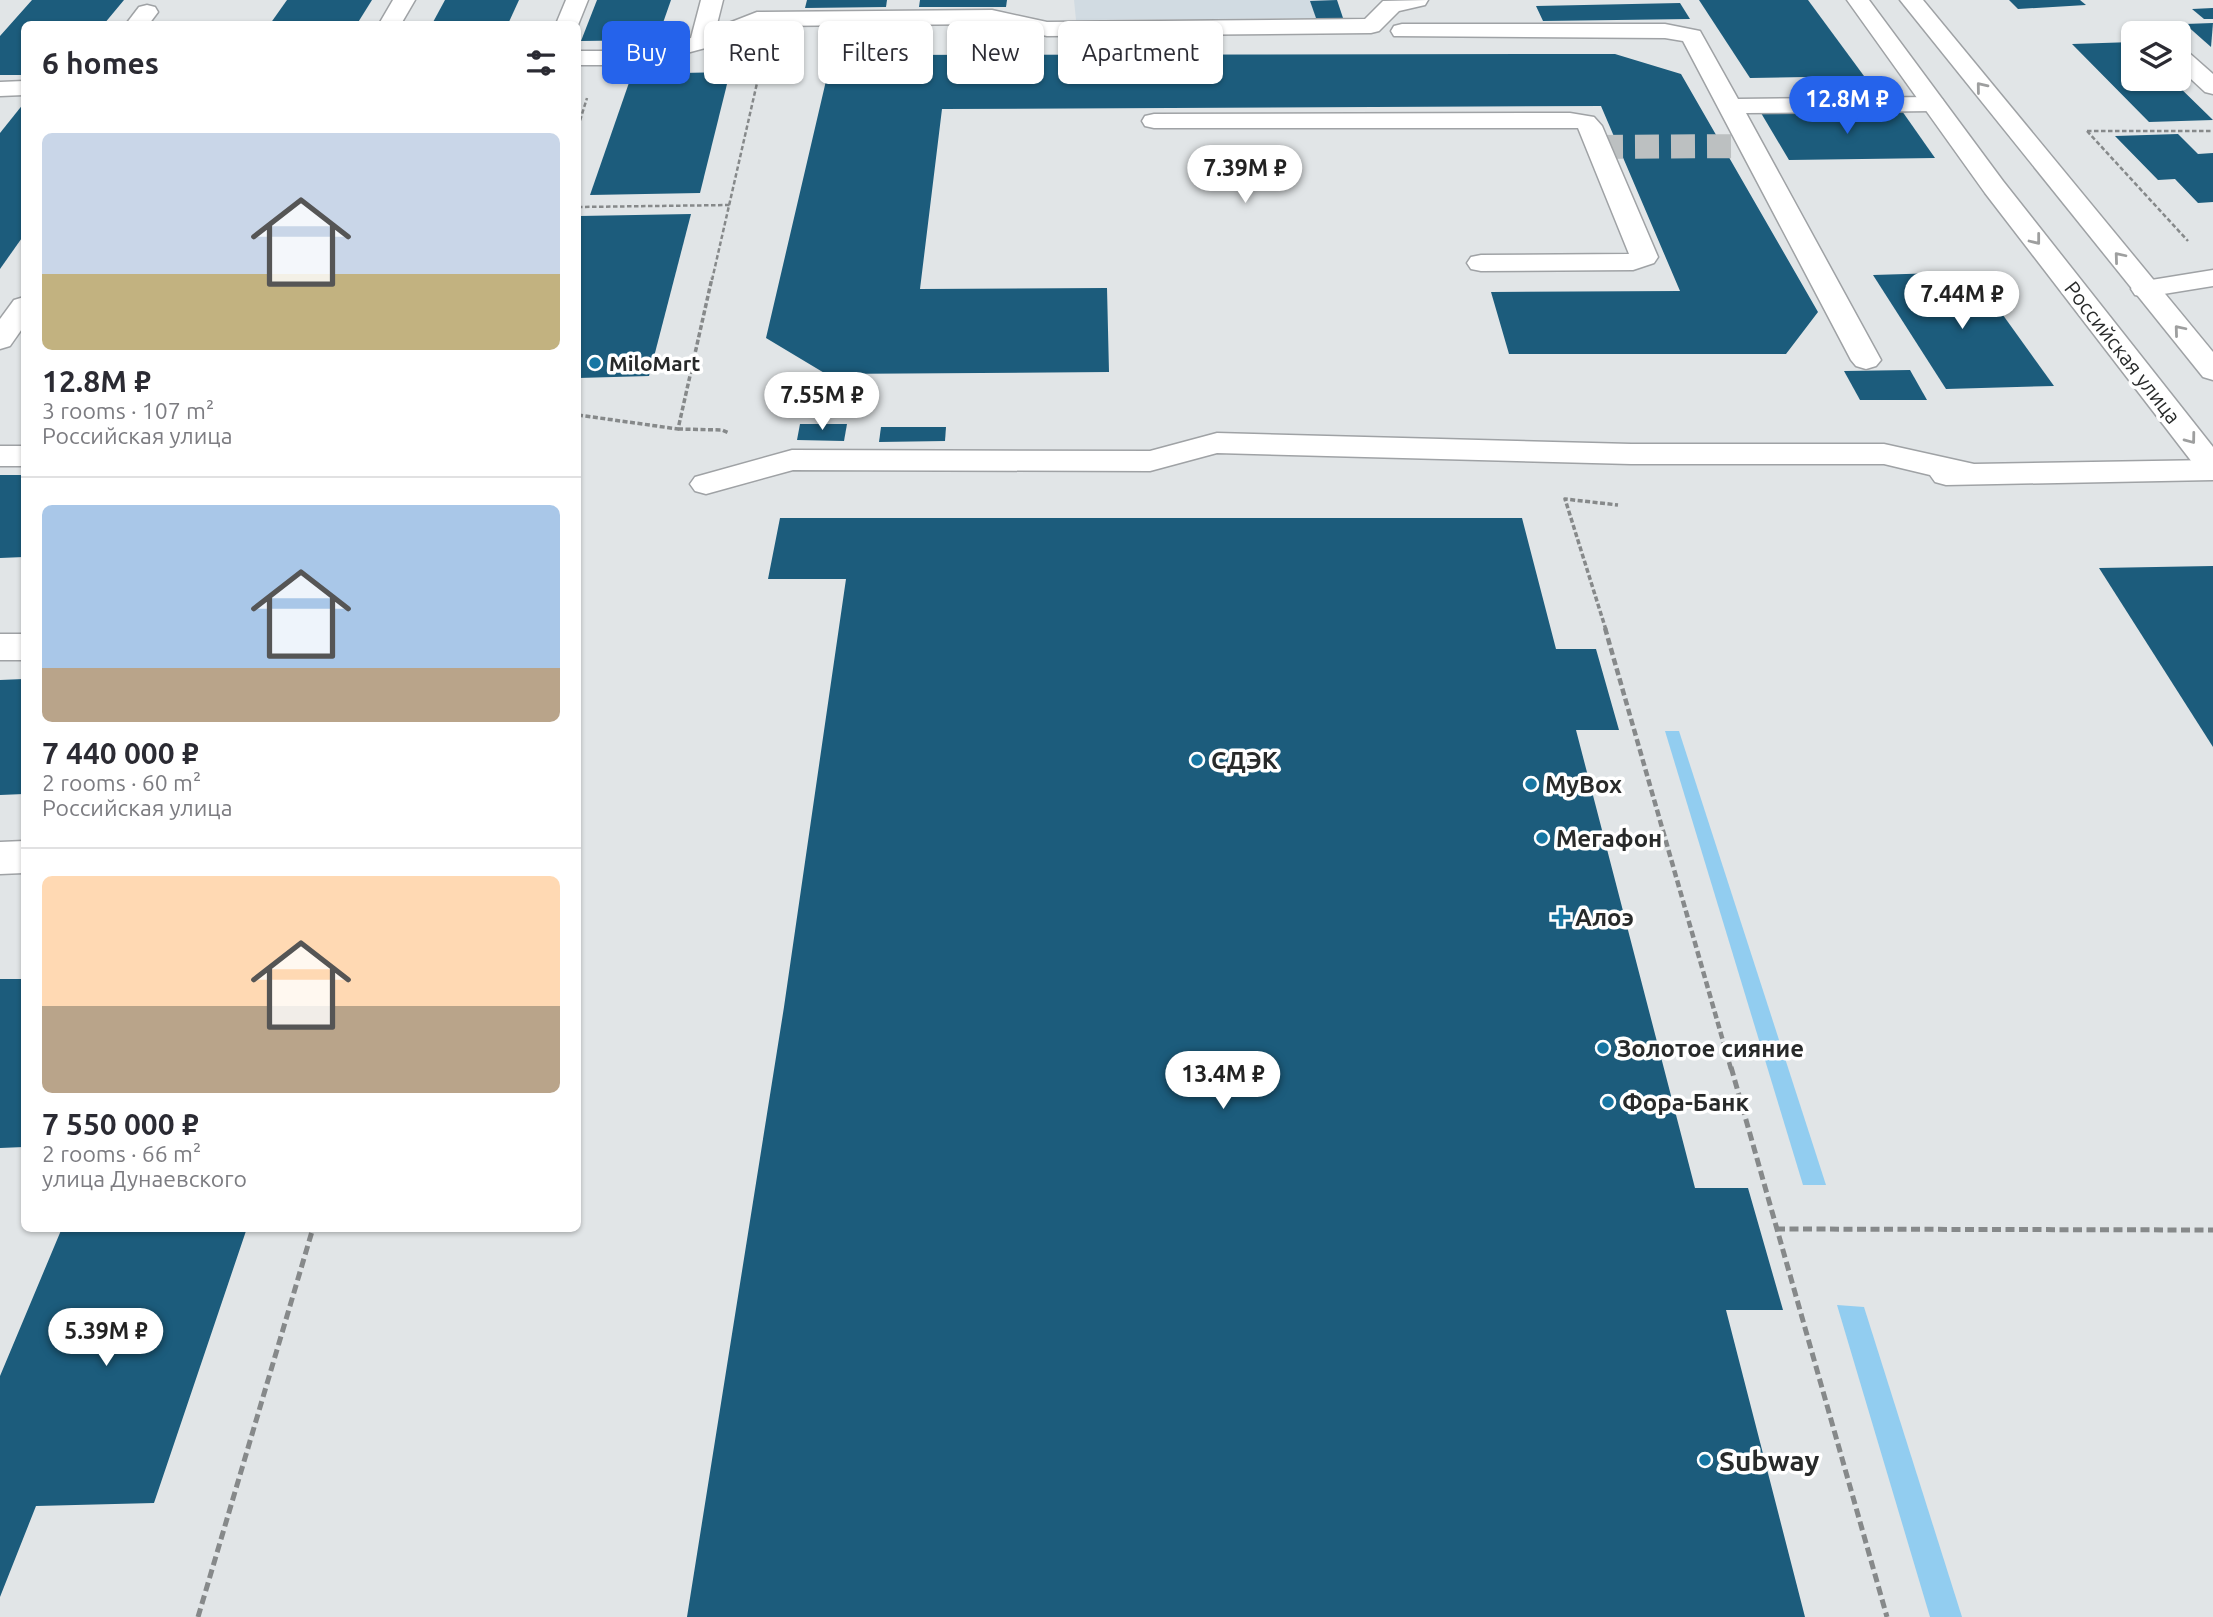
<!DOCTYPE html>
<meta charset="utf-8">
<style>
:root{--surface:#fff;--page:#f2f2f3;--text:#2b2b33;--muted:#7c7c81;--line:#e1e1e2;--accent:#2563eb}
body{margin:0;font-family:Ubuntu,sans-serif;background:var(--page);color:var(--text);height:100vh;display:flex;flex-direction:column;font-size:26px;white-space:nowrap}
*{box-sizing:border-box;margin:0}
p{font-size:23px;color:var(--muted)}
.icon{flex:none;width:38px;height:38px;fill:none;stroke:currentColor;stroke-width:2;stroke-linecap:round;stroke-linejoin:round}
.map{position:relative;flex:1;overflow:hidden}
.panel{position:absolute;left:21px;top:21px;width:560px;height:1211px;display:flex;flex-direction:column;background:var(--surface);border-radius:10px;box-shadow:0 2px 5px #0004}
.panel>*{flex:none}
.guide{position:absolute;left:602px;top:21px;width:665px;height:63px;display:flex;gap:14px}
.fabs{position:absolute;left:2121px;top:21px;display:grid;gap:14px}
.fabs a{display:grid;place-items:center;width:70px;height:70px;border-radius:10px;background:var(--surface);box-shadow:0 2px 5px #0004;font-size:35px}
.price{position:absolute;translate:-50% -60px;padding:0 16px;border-radius:24px;background:#fff;color:#222;font-size:23px;line-height:46px;filter:drop-shadow(0 2px 4px #0008)}
.price::after{content:'';position:absolute;left:50%;top:42px;width:21px;height:16px;margin-left:-10px;background:inherit;clip-path:polygon(0 0,100% 0,50% 100%)}
.price.current{background:var(--accent);color:#fff}
ul{padding:0;list-style:none}
li{display:grid;align-content:center;gap:14px;height:371px;padding:0 21px}
li+li{border-top:2px solid var(--line)}
li span{display:grid;place-items:center;height:217px;border-radius:10px;color:#555}
li>.icon{margin-inline-start:auto}
span .icon{width:126px;height:126px;fill:#fffc;stroke-width:1}
li b{font-size:30px}
h2{display:flex;justify-content:space-between;align-items:center;height:84px;padding:0 21px;font-size:30px}
.pill{padding:0 24px;border-radius:10px;background:var(--surface);box-shadow:0 2px 5px #0004;font-size:24px;line-height:63px}
.pill.current{background:var(--accent);color:#fff}
.map>svg:first-child{display:block}
.built{fill:#d1dbe2}
.green{fill:#92cdf0}
.building{fill:#1c5c7c}
.lines{fill:none;stroke-linecap:round;stroke-linejoin:round}
.minor-tunnel{stroke:#bcc0c1;stroke-width:24;stroke-dasharray:24 12;stroke-linecap:butt}
.minor-casing{stroke:#9fa2a5;stroke-width:3}
.major-casing{stroke:#9fa2a5;stroke-width:3}
.path-far3{stroke:#86898a;stroke-width:2.5;stroke-dasharray:4.5 2.5;stroke-linecap:butt}
.path-far2{stroke:#86898a;stroke-width:3.5;stroke-dasharray:5 2.5;stroke-linecap:butt}
.path-far1{stroke:#86898a;stroke-width:4.5;stroke-dasharray:7 3.5;stroke-linecap:butt}
.path{stroke:#86898a;stroke-width:5;stroke-dasharray:9 4.5;stroke-linecap:butt}
.minor{fill:#fff;fill-rule:evenodd}
.major{fill:#fff;fill-rule:evenodd}
.oneway{stroke:#9e9f9f}
.poi-dot{fill:#1677a4;stroke:#fff;stroke-width:2.5}
.labels{text-anchor:middle;dominant-baseline:central;stroke-width:7;stroke-linejoin:round;paint-order:stroke}
.far-street-label{font-size:21px;fill:#282a2a;stroke:#fff}
.far-poi-label{font-size:21px;font-weight:bold;fill:#282a2a;stroke:#fff;text-anchor:start}
.poi-label{font-size:24px;font-weight:bold;fill:#282a2a;stroke:#fff;text-anchor:start}
.near-poi-label{font-size:28px;font-weight:bold;fill:#282a2a;stroke:#fff;text-anchor:start}
</style>
<div class="map">
<svg width="2213" height="1617" viewBox="0 0 2213 1617">
<rect width="100%" height="100%" fill="#e1e5e7"/>
<path class="built" d="M1074,0H1337L1343,18L1076,20Z"/>
<g class="green">
<path d="M1665,731H1679L1826,1185H1803Z"/>
<path d="M1837,1305L1864,1307L1962,1617H1930Z"/>
</g>
<g class="building">
<path d="M32,0H124L104,24H24V75H0V36Z"/>
<path d="M287,0H372L357,24H270Z"/>
<path d="M445,0H519L508,24H432Z"/>
<path d="M597,0H671L657,40L581,41Z"/>
<path d="M807,0H887L886,7L805,8Z"/>
<path d="M920,0H1007L1006,7H919Z"/>
<path d="M1337,0L1343,18H1316L1310,1Z"/>
<path d="M1699,0H1808L1864,76L1750,78Z"/>
<path d="M2009,0H2080L2086,5L2018,9Z"/>
<path d="M1680,3L1690,19L1543,21L1536,6Z"/>
<path d="M2213,8V19H2204L2192,9Z"/>
<path d="M2213,23L2211,47L2185,24Z"/>
<path d="M2133,42V79H2171L2213,120L2149,122L2072,44Z"/>
<path d="M1615,54L1681,74L1818,312L1786,354H1509L1491,292L1680,291L1601,106L942,109L920,289L1107,288L1109,372L826,374L766,338L832,55Z"/>
<path d="M730,72L700,193L590,195L632,74Z"/>
<path d="M24,103V235L0,269V133Z"/>
<path d="M1902,111L1935,158L1789,160L1761,113Z"/>
<path d="M2178,134L2198,154L2213,153V202L2198,203L2175,179L2158,180L2115,136Z"/>
<path d="M691,214L649,376L578,378V224L580,216Z"/>
<path d="M1972,272L2054,386L1946,389L1873,275Z"/>
<path d="M1910,370L1927,400H1860L1844,371Z"/>
<path d="M800,424H847L844,441L797,440Z"/>
<path d="M881,427H946L945,441L879,442Z"/>
<path d="M0,475H24V557L0,558Z"/>
<path d="M780,518H1522L1556,649H1596L1619,730H1576L1695,1188H1748L1783,1310H1726L1805,1617H687L784,1007L846,579H768Z"/>
<path d="M2213,566V747L2099,568Z"/>
<path d="M24,679V794L0,795V680Z"/>
<path d="M0,979H24V1147L0,1148Z"/>
<path d="M62,1228H247L154,1503L36,1506L0,1597V1376Z"/>
</g>
<g class="lines">
<path class="minor-tunnel" d="M1599,147L1752,146"/>
<g class="minor-casing">
<g id="minor">
<path d="M393,0H415L401,24H379Z"/>
<path d="M566,0H588L578,25L556,24Z"/>
<path d="M701,0H723L716,28L757,12L992,10L1047,22L1365,19L1383,1L1428,0L1425,5L1399,11L1379,31L1371,33L1047,36L992,24L760,26L709,47L642,65H578V51H641L691,38Z"/>
<path d="M147,5L155,7L158,12L149,24H126L139,7Z"/>
<path d="M1402,24H1665L1700,31L1738,99L1933,97L1942,99L1945,104L1942,109L1933,111L1746,113L1881,360L1876,366L1866,369L1856,366L1851,360L1683,41L1665,38L1394,36L1391,31L1394,26Z"/>
<path d="M2179,49L2187,51L2213,74V94L2205,92L2179,68Z"/>
<path d="M24,81V95L0,96V82Z"/>
<path d="M1570,113L1594,117L1602,126L1658,257L1654,263L1633,270L1481,271L1471,269L1467,263L1471,257L1481,255L1629,254L1578,128H1154L1145,126L1142,121L1145,116L1154,114Z"/>
<path d="M2213,270V286L2145,297L2135,295L2131,289L2135,283L2145,281Z"/>
<path d="M24,297V326L10,346L0,349V319L14,300Z"/>
<path d="M1217,433L1631,444H1884L1974,464L2213,460V480L1946,485L1935,482L1930,475L1884,464H1631L1217,453L1150,471L793,470L706,494L695,491L690,484L695,477L792,450L1150,451Z"/>
<rect x="0" y="446" width="24" height="20"/>
<rect x="0" y="634" width="24" height="26"/>
<path d="M24,841V873L0,874V842Z"/>
</g>
</g>
<g class="major-casing">
<g id="major">
<path d="M1847,0H1869L2003,181L2213,447V478L2202,475L1985,193Z"/>
<path d="M1900,0H1923L2213,352V380L2203,377Z"/>
</g>
</g>
<g class="path-far3">
<path d="M578,127L587,98"/>
<path d="M2087,131L2188,241"/>
<path d="M2087,131H2213"/>
<path d="M578,207L730,205"/>
<path d="M712,280L760,70L753,65"/>
</g>
<g class="path-far2">
<path d="M578,415L678,429L712,278"/>
<path d="M678,429L722,430L729,433"/>
<path d="M1606,630L1565,499L1618,505"/>
</g>
<path class="path-far1" d="M1605,628L1731,1069"/>
<g class="path">
<path d="M1731,1067L1887,1617"/>
<path d="M1776,1229L2213,1230"/>
<path d="M198,1617L313,1228"/>
</g>
<use href="#minor" class="minor"/>
<use href="#major" class="major"/>
</g>
<defs><path id="oneway-chevron" d="M-2-3.5L2.5 0L-2 3.5" fill="none" stroke-width="1.6" stroke-linecap="round" stroke-linejoin="round" transform="scale(1.75)"/></defs>
<g class="oneway">
<use href="#oneway-chevron" transform="translate(1981 87) rotate(-129)"/>
<use href="#oneway-chevron" transform="translate(2036 240) rotate(52)"/>
<use href="#oneway-chevron" transform="translate(2119 257) rotate(-130)"/>
<use href="#oneway-chevron" transform="translate(2179 330) rotate(-130)"/>
<use href="#oneway-chevron" transform="translate(2191 439) rotate(53)"/>
</g>
<g class="poi-dot">
<circle cx="595" cy="363" r="7"/>
<circle cx="1197" cy="760" r="7"/>
<circle cx="1531" cy="784" r="7"/>
<circle cx="1542" cy="838" r="7"/>
<path d="M1557.5 906.5h7v7h7v7h-7v7h-7v-7h-7v-7h7z"/>
<circle cx="1603" cy="1048" r="7"/>
<circle cx="1608" cy="1102" r="7"/>
<circle cx="1705" cy="1460" r="7"/>
</g>
<g class="labels">
<g class="far-street-label">
<text transform="translate(2123 352) rotate(52)">Российская улица</text>
</g>
<g class="far-poi-label">
<text x="609" y="363">MiloMart</text>
</g>
<g class="poi-label">
<text x="1211" y="760">СДЭК</text>
<text x="1545" y="784">MyBox</text>
<text x="1556" y="838">Мегафон</text>
<text x="1575" y="917">Алоэ</text>
<text x="1617" y="1048">Золотое сияние</text>
<text x="1622" y="1102">Фора-Банк</text>
</g>
<g class="near-poi-label">
<text x="1719" y="1460">Subway</text>
</g>
</g>
</svg>
<div class="fabs">
<a><svg class="icon" aria-label="layers" viewBox="0 0 24 24"><path d="M12 4l9 5-9 5-9-5zM3 14l9 5 9-5"/></svg></a>
</div>
<b class="price current" style="left:1847px;top:136px">12.8M ₽</b>
<b class="price" style="left:1245px;top:205px">7.39M ₽</b>
<b class="price" style="left:1962px;top:331px">7.44M ₽</b>
<b class="price" style="left:822px;top:432px">7.55M ₽</b>
<b class="price" style="left:1223px;top:1111px">13.4M ₽</b>
<b class="price" style="left:106px;top:1368px">5.39M ₽</b>
<div class="guide">
<a class="pill current">Buy</a>
<a class="pill">Rent</a>
<a class="pill">Filters</a>
<a class="pill">New</a>
<a class="pill">Apartment</a>
</div>
<section class="panel">
<h2>6 homes<svg class="icon" aria-label="filters" viewBox="0 0 24 24"><path d="M4 7h16M4 17h16"/><circle cx="9" cy="7" r="2"/><circle cx="15" cy="17" r="2"/></svg></h2>
<ul>
<li><span style="background:linear-gradient(#c9d6e8 65%,#c2b280 0)"><svg class="icon" aria-label="home" viewBox="0 0 24 24"><path d="M3 11l9-7 9 7M6 9v11h12V9"/></svg></span><div><b>12.8M ₽</b><p>3 rooms · 107 m²</p><p>Российская улица</p></div></li>
<li><span style="background:linear-gradient(#a9c7e8 75%,#b9a48a 0)"><svg class="icon" aria-label="home" viewBox="0 0 24 24"><path d="M3 11l9-7 9 7M6 9v11h12V9"/></svg></span><div><b>7 440 000 ₽</b><p>2 rooms · 60 m²</p><p>Российская улица</p></div></li>
<li><span style="background:linear-gradient(#ffd9b3 60%,#b9a48a 0)"><svg class="icon" aria-label="home" viewBox="0 0 24 24"><path d="M3 11l9-7 9 7M6 9v11h12V9"/></svg></span><div><b>7 550 000 ₽</b><p>2 rooms · 66 m²</p><p>улица Дунаевского</p></div></li>
</ul>
</section>
</div>
